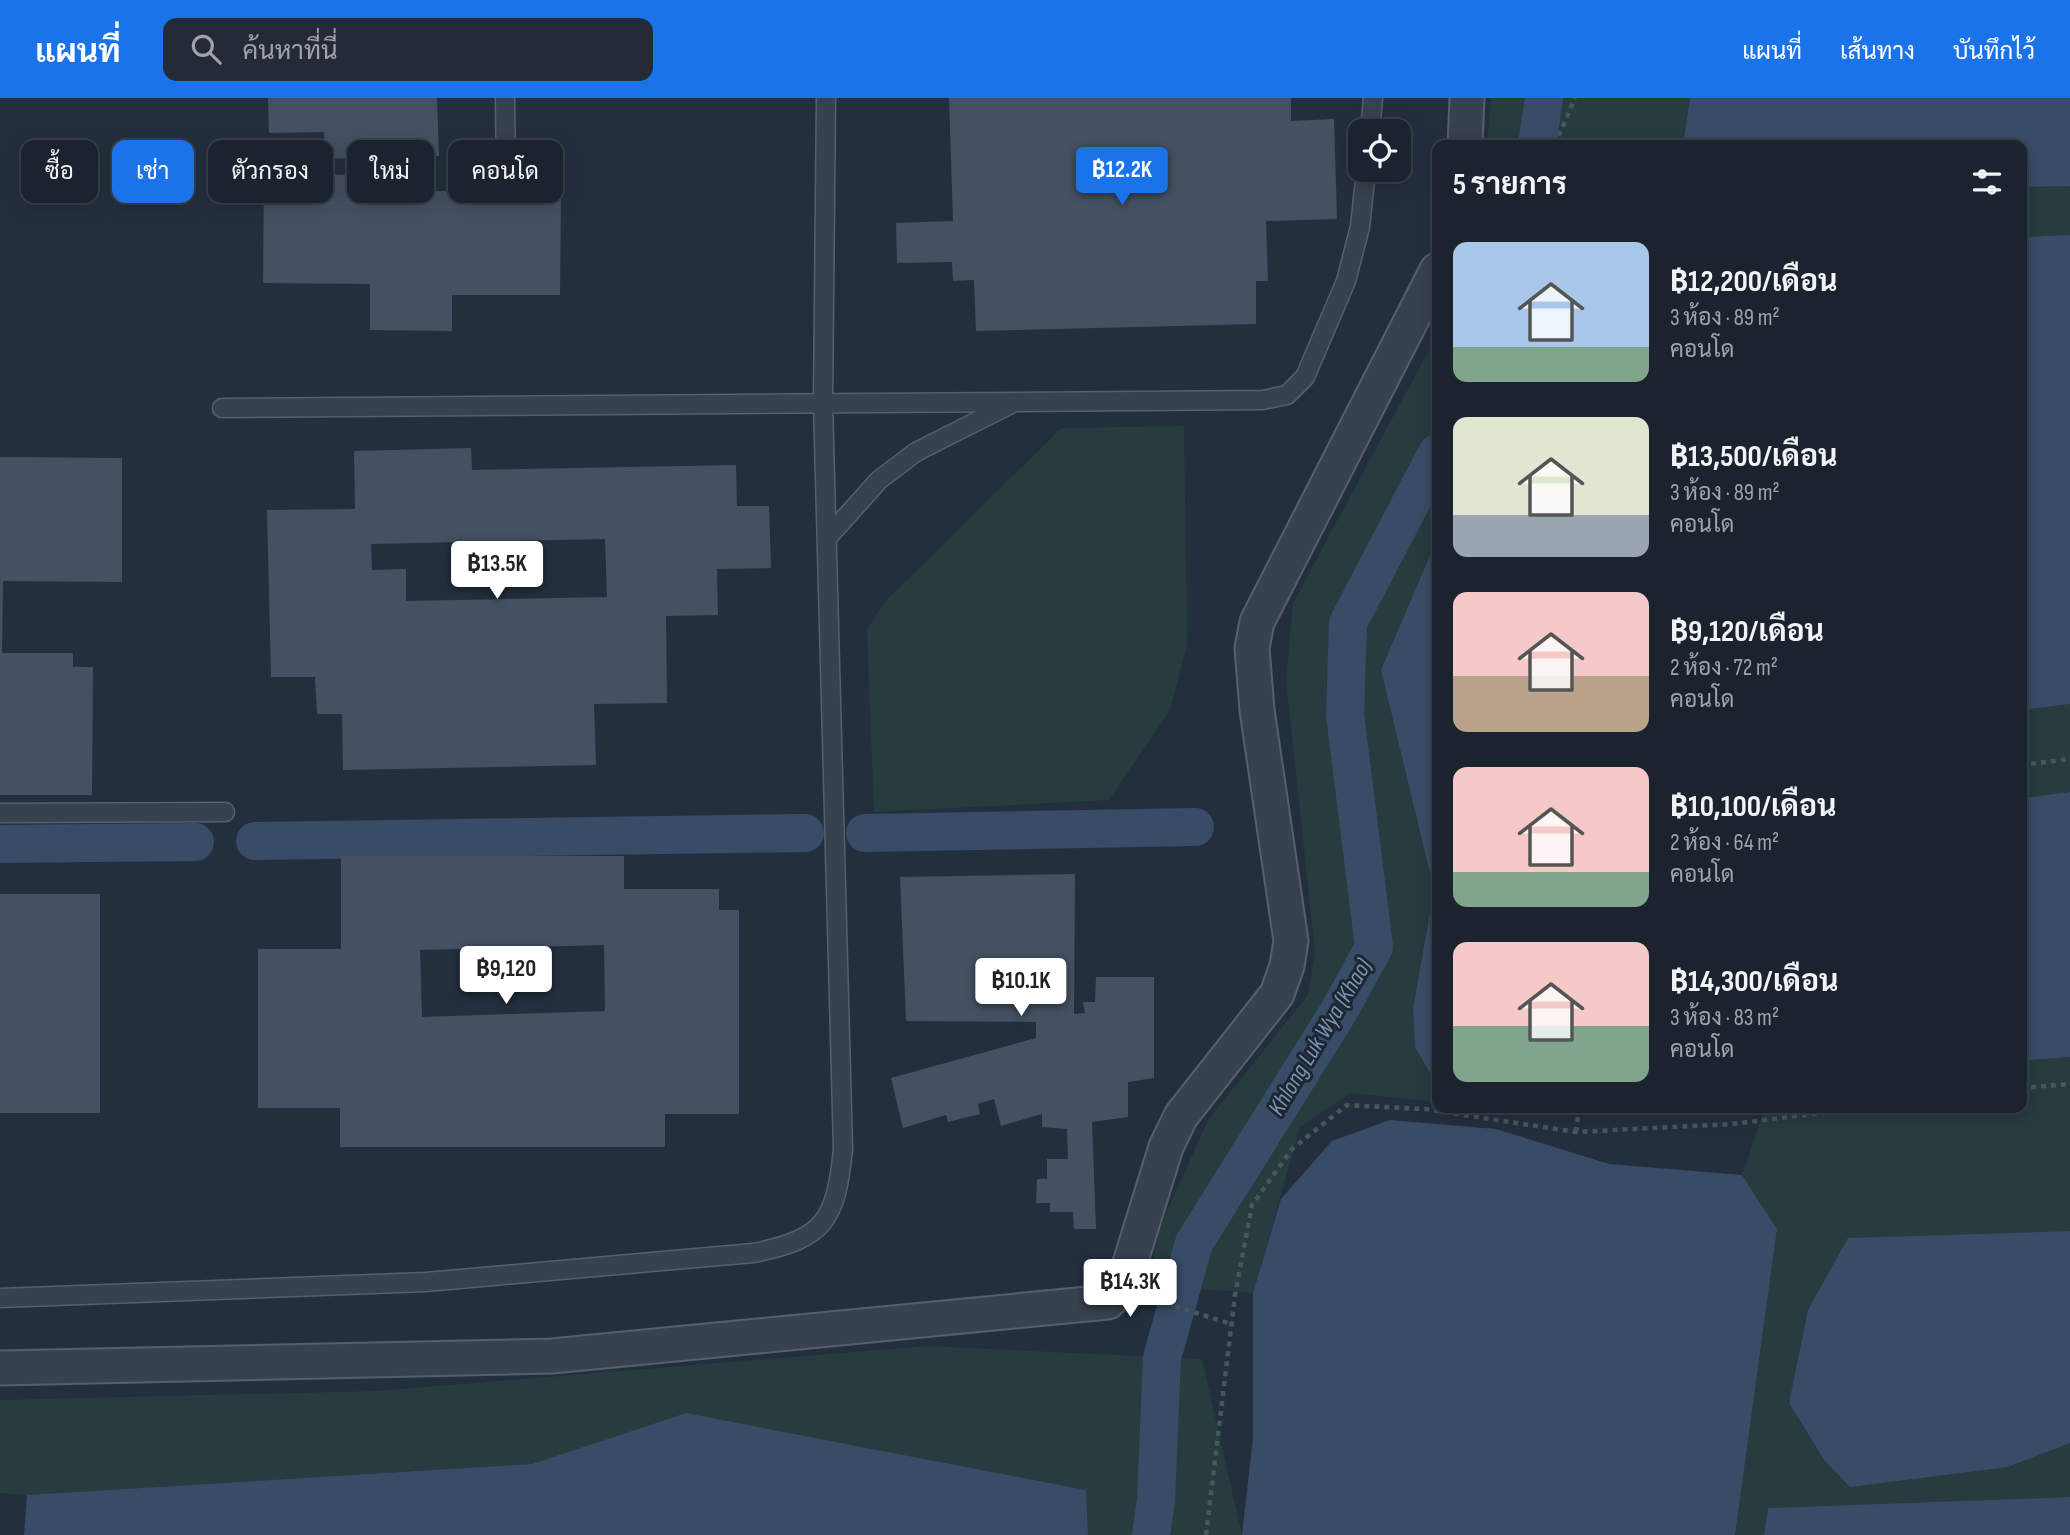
<!DOCTYPE html>
<html lang="th">
<meta charset="utf-8">
<style>
:root{--surface:#1b232e;--page:#242b36;--text:#f1f3f6;--muted:#a0a4aa;--line:#39404a;--accent:#1a73e8}
body{margin:0;font-family:"Sofia Sans Condensed",Sarabun,sans-serif;background:var(--page);color:var(--text);height:100vh;display:flex;flex-direction:column;font-size:26px;white-space:nowrap}
*{box-sizing:border-box;margin:0}
p{font-size:23px;color:var(--muted)}
.icon{flex:none;width:38px;height:38px;fill:none;stroke:currentColor;stroke-width:2;stroke-linecap:round;stroke-linejoin:round}
.map{position:relative;flex:1;overflow:hidden}
.panel{position:absolute;left:1432px;top:42px;width:595px;height:973px;display:flex;flex-direction:column;background:var(--surface);border-radius:14px;box-shadow:0 4px 18px #0003,0 0 0 2px var(--line)}
.panel>*{flex:none}
.banner{position:absolute;left:21px;top:42px;width:665px;height:63px;display:flex;gap:14px}
.fabs{position:absolute;left:1348px;top:21px;display:grid;gap:14px}
.fabs a{display:grid;place-items:center;width:63px;height:63px;border-radius:14px;background:var(--surface);box-shadow:0 4px 18px #0003,0 0 0 2px var(--line);font-size:35px}
.price{position:absolute;translate:-50% -60px;padding:0 16px;border-radius:7px;background:#fff;color:#222;font-size:23px;line-height:46px;filter:drop-shadow(0 2px 4px #0008)}
.price::after{content:'';position:absolute;left:50%;top:42px;width:21px;height:16px;margin-left:-10px;background:inherit;clip-path:polygon(0 0,100% 0,50% 100%)}
.price.on{background:var(--accent);color:#fff}
ul{padding:0;list-style:none}
li{display:flex;align-items:center;gap:21px;height:175px;padding:0 21px}
li span{display:grid;place-items:center;flex:none;width:196px;height:140px;border-radius:14px;color:#555}
li>.icon{margin-inline-start:auto}
span .icon{width:84px;height:84px;fill:#fffc;stroke-width:1}
li b{font-size:30px}
h2{display:flex;justify-content:space-between;align-items:center;height:84px;padding:0 21px;font-size:30px}
.tag{padding:0 24px;border-radius:14px;background:var(--surface);box-shadow:0 4px 18px #0003,0 0 0 2px var(--line);font-size:24px;line-height:63px}
.tag.on{background:var(--accent);color:#fff}
header{display:flex;align-items:center;gap:42px;box-sizing:border-box;height:98px;padding:0 35px;background:var(--accent);color:#fff}
header strong{font-size:33px}
nav{display:flex;gap:38px;margin-inline-start:auto;font-size:24px}
.search{width:490px;height:63px;background:var(--page);display:flex;align-items:center;gap:18px;box-sizing:border-box;padding:0 24px;border-radius:14px;color:var(--muted);font-size:26px}
.map>svg:first-child{display:block}
.green{fill:#263c3f}
.water{fill:#394c67}
.lines{fill:none;stroke-linecap:round;stroke-linejoin:round}
.canal{stroke:#394c67;stroke-width:38}
.building{fill:#455162;fill-rule:evenodd}
.service-casing{stroke:#565f6c;stroke-width:21}
.minor-casing{stroke:#565f6c;stroke-width:37}
.path{stroke:#44595c;stroke-width:4.5;stroke-dasharray:5 5;stroke-linecap:butt}
.service{stroke:#38414e;stroke-width:18}
.minor{stroke:#38414e;stroke-width:33}
.labels{text-anchor:middle;dominant-baseline:central;stroke-width:6;stroke-linejoin:round;paint-order:stroke}
.water-label{font-size:24px;font-style:italic;fill:#7c92b1;stroke:#1d2633}
</style>
<header>
<strong>แผนที่</strong>
<div class="search"><svg class="icon" aria-label="search" viewBox="0 0 24 24"><circle cx="10" cy="10" r="6"/><path d="M15 15l6 6"/></svg>ค้นหาที่นี่</div>
<nav><a>แผนที่</a><a>เส้นทาง</a><a>บันทึกไว้</a></nav>
</header>
<div class="map">
<svg width="2070" height="1437" viewBox="0 0 2070 1437">
<rect width="100%" height="100%" fill="#242f3e"/>
<g class="green">
<path d="M1491,0H1690L1683,47H1487Z"/>
<path d="M2070,88V137L2021,139V89Z"/>
<path d="M1437,237V441L1381,572L1434,792L1413,910L1415,949L1437,987V1004L1350,995L1300,1029L1253,1195L1149,1187L1158,1134L1208,1022L1308,897L1315,854L1286,582L1293,505Z"/>
<path d="M1184,328L1187,547L1170,612L1109,702L874,714L867,532L883,506L1061,330Z"/>
<path d="M2070,606V694L2021,700V612Z"/>
<path d="M2070,959V1133L1848,1140L2008,1369L2070,1345V1399L1768,1410L1764,1437H1735L1777,1131L1742,1077L1765,1010H2021V963Z"/>
<path d="M927,1248L1202,1261L1242,1437H1088L1086,1392L686,1315L532,1366L27,1397L0,1395V1302L376,1293Z"/>
</g>
<g class="water">
<path d="M1690,0H2070V88L2021,89V47H1683Z"/>
<path d="M2070,137V606L2021,612V139Z"/>
<path d="M1437,441V987L1415,949L1413,910L1434,792L1381,572Z"/>
<path d="M2070,694V959L2021,963V700Z"/>
<path d="M1390,1022L1496,1031L1609,1066L1742,1077L1777,1131L1735,1437H1242L1253,1340V1195L1281,1101L1332,1043Z"/>
<path d="M2070,1133V1345L2008,1369L1850,1389L1825,1363L1789,1305L1808,1212L1848,1140Z"/>
<path d="M686,1315L1086,1392L1088,1437H24L27,1397L532,1366Z"/>
<path d="M2070,1399V1437H1764L1768,1410Z"/>
</g>
<g class="lines">
<g class="canal">
<path d="M1537,47L1544,0"/>
<path d="M865,735L1195,729"/>
<path d="M255,743L805,735"/>
<path d="M0,746L195,744"/>
<path d="M1151,1437L1156,1403L1162,1260L1194,1145L1339,913L1374,849L1345,617L1348,525L1437,355"/>
</g>
</g>
<g class="building">
<path d="M268,0H437L439,58L325,61L324,34L269,35Z"/>
<path d="M949,0H1291V23L1334,21L1337,121L1266,123L1268,183H1256V226L976,233L974,182L953,183L952,164L897,165L896,125L953,123Z"/>
<path d="M264,76L424,78V93H561L560,197H452V233L370,232V186L263,185Z"/>
<path d="M471,350L472,372L736,367L737,408H769L771,470L717,471L718,517L666,518L667,605L594,606L596,667L343,672L342,616H317L315,579H271L267,412L355,411L354,353ZM605,441L607,499L406,503V471L372,472L371,446Z"/>
<path d="M0,359L122,360V484L3,483L2,555H73V569H93L92,697H0Z"/>
<path d="M341,758H624V791H719V812H739V1016H665V1049H340V1010H258V851H341ZM604,847L605,913L422,919L420,852Z"/>
<path d="M1075,776L1074,916L1085,915L1083,904H1095L1096,879H1154V980L1128,984V1019L1092,1024L1096,1131H1074L1073,1114H1050V1105H1036L1037,1081H1047V1061H1068L1067,1031L1042,1029V1016L1001,1028L994,1001L978,1006L980,1016L948,1024L946,1017L903,1030L891,980L1036,940V924L906,923L900,779Z"/>
<rect x="0" y="796" width="100" height="219"/>
</g>
<g class="lines">
<g class="service-casing">
<g id="service">
<path d="M505,0L506,78"/>
<path d="M1370,33L1373,0"/>
<path d="M222,310L1263,302L1287,297L1305,279L1346,183L1360,129L1366,72"/>
<path d="M828,439L879,382L916,354L1011,306"/>
<path d="M0,715L225,714"/>
<path d="M0,1200L426,1184L753,1155C824,1141 836,1123 843,1051L823,305L826,0"/>
</g>
</g>
<g class="minor-casing">
<g id="minor">
<path d="M1465,47L1467,0"/>
<path d="M0,1270L552,1258L1108,1204L1122,1191L1166,1049L1181,1018L1277,896L1287,868L1291,843L1257,612L1252,550L1257,524L1437,172"/>
</g>
</g>
<g class="path">
<path d="M1555,47L1575,0"/>
<path d="M2021,667L2070,661"/>
<path d="M2021,990L2070,986"/>
<path d="M1576,1034L1579,1010"/>
<path d="M1156,1202L1231,1226"/>
<path d="M1206,1437L1235,1197L1252,1107L1292,1051L1347,1007L1425,1011L1576,1034L1732,1026L1864,1010"/>
</g>
<use href="#service" class="service"/>
<use href="#minor" class="minor"/>
</g>
<g class="labels">
<g class="water-label">
<text transform="translate(1320 939) rotate(-59)">Khlong Luk Wya (Khao)</text>
</g>
</g>
</svg>
<div class="fabs">
<a><svg class="icon" aria-label="locate" viewBox="0 0 24 24"><circle cx="12" cy="12" r="6"/><path d="M12 2v4M12 18v4M2 12h4M18 12h4"/></svg></a>
</div>
<b class="price on" style="left:1122px;top:109px">฿12.2K</b>
<b class="price" style="left:497px;top:503px">฿13.5K</b>
<b class="price" style="left:506px;top:908px">฿9,120</b>
<b class="price" style="left:1021px;top:920px">฿10.1K</b>
<b class="price" style="left:1130px;top:1221px">฿14.3K</b>
<div class="banner">
<a class="tag">ซื้อ</a>
<a class="tag on">เช่า</a>
<a class="tag">ตัวกรอง</a>
<a class="tag">ใหม่</a>
<a class="tag">คอนโด</a>
</div>
<section class="panel">
<h2>5 รายการ<svg class="icon" aria-label="filters" viewBox="0 0 24 24"><path d="M4 7h16M4 17h16"/><circle cx="9" cy="7" r="2"/><circle cx="15" cy="17" r="2"/></svg></h2>
<ul>
<li><span style="background:linear-gradient(#a9c7e8 75%,#7fa58c 0)"><svg class="icon" aria-label="home" viewBox="0 0 24 24"><path d="M3 11l9-7 9 7M6 9v11h12V9"/></svg></span><div><b>฿12,200/เดือน</b><p>3 ห้อง · 89 m²</p><p>คอนโด</p></div></li>
<li><span style="background:linear-gradient(#dfe7d0 70%,#9aa5b1 0)"><svg class="icon" aria-label="home" viewBox="0 0 24 24"><path d="M3 11l9-7 9 7M6 9v11h12V9"/></svg></span><div><b>฿13,500/เดือน</b><p>3 ห้อง · 89 m²</p><p>คอนโด</p></div></li>
<li><span style="background:linear-gradient(#f6c9c9 60%,#b9a48a 0)"><svg class="icon" aria-label="home" viewBox="0 0 24 24"><path d="M3 11l9-7 9 7M6 9v11h12V9"/></svg></span><div><b>฿9,120/เดือน</b><p>2 ห้อง · 72 m²</p><p>คอนโด</p></div></li>
<li><span style="background:linear-gradient(#f6c9c9 75%,#7fa58c 0)"><svg class="icon" aria-label="home" viewBox="0 0 24 24"><path d="M3 11l9-7 9 7M6 9v11h12V9"/></svg></span><div><b>฿10,100/เดือน</b><p>2 ห้อง · 64 m²</p><p>คอนโด</p></div></li>
<li><span style="background:linear-gradient(#f6c9c9 60%,#7fa58c 0)"><svg class="icon" aria-label="home" viewBox="0 0 24 24"><path d="M3 11l9-7 9 7M6 9v11h12V9"/></svg></span><div><b>฿14,300/เดือน</b><p>3 ห้อง · 83 m²</p><p>คอนโด</p></div></li>
</ul>
</section>
</div>
